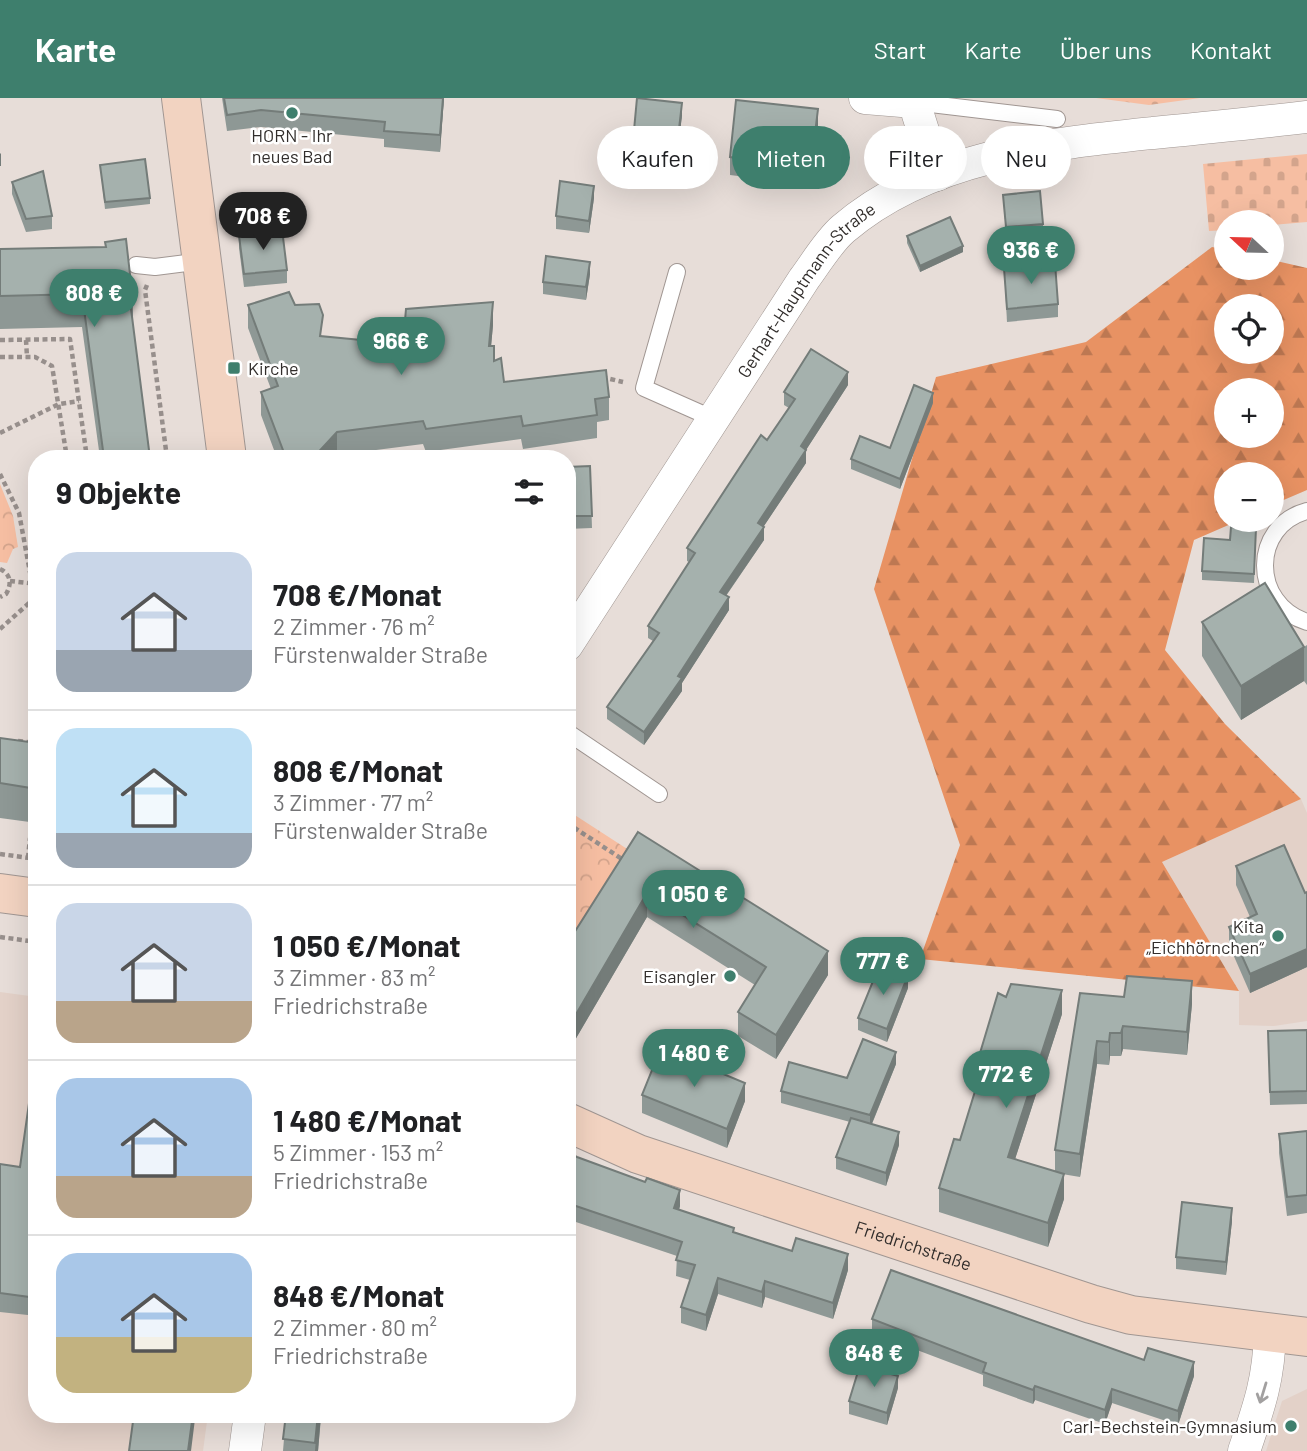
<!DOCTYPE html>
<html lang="de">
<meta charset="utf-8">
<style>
:root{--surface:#fff;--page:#f2f2f2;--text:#202124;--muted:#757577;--line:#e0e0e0;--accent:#3e7f6d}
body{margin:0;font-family:Barlow,sans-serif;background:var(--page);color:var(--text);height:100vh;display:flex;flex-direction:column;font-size:26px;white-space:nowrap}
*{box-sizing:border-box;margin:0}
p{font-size:23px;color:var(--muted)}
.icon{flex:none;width:38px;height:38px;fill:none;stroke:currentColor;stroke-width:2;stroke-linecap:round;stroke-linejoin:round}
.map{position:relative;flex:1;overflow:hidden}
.side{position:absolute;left:28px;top:352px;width:548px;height:973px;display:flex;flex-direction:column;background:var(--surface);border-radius:28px;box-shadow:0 7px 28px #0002}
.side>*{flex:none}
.banner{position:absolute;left:597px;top:28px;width:604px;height:63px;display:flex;gap:14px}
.needle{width:46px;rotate:292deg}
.fabs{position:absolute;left:1214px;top:112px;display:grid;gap:14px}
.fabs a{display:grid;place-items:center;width:70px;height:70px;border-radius:50%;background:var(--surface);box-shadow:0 7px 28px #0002;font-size:35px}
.price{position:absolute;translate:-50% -60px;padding:0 16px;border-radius:24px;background:var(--accent);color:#fff;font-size:23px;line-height:46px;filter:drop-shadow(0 2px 4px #0008)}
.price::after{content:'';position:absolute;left:50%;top:42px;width:21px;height:16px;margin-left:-10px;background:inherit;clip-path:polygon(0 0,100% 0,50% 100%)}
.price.on{background:#222;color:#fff}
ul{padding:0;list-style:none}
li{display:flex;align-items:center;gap:21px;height:175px;padding:0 28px}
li+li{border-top:2px solid var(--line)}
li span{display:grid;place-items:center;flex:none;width:196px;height:140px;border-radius:21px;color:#555}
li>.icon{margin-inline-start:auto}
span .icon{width:84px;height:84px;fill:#fffc;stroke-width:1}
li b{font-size:30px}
h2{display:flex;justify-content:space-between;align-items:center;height:84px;padding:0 28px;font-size:30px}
.chip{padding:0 24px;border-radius:32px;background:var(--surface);box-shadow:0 7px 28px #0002;font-size:24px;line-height:63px}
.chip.on{background:var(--accent);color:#fff}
header{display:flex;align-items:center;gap:42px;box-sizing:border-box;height:98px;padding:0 35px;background:var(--accent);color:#fff}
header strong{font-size:33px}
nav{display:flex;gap:38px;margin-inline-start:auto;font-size:24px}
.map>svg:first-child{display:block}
.built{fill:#e3d1c8}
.forest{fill:url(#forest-firs);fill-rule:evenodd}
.cemetery{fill:url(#cemetery-stones)}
.park{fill:url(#park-crowns)}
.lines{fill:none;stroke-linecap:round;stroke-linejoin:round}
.service-casing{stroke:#a09692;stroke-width:18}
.minor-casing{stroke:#a09692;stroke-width:33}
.secondary-casing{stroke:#a09692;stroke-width:40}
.path{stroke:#978f8c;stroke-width:4.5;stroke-dasharray:5 3.5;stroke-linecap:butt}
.service{stroke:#fff;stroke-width:16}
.minor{stroke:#fff;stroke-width:32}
.secondary{stroke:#f2d3c1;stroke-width:38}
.wall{fill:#8e9895}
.shaded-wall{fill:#747c79}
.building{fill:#a5b1ad;stroke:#747c79;stroke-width:2}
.oneway{stroke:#a2a0a0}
.poi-dot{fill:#3e7f6d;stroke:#fff;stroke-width:2.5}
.labels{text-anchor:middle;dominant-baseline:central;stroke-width:5;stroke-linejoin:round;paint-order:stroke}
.poi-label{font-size:18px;fill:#312d2b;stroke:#fff;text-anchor:end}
.street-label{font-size:18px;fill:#312d2b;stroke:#fff}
</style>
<header>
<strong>Karte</strong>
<nav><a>Start</a><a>Karte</a><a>Über uns</a><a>Kontakt</a></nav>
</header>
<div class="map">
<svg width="1307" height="1353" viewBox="0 0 1307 1353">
<defs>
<pattern id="forest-firs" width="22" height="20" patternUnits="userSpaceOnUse" patternTransform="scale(1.75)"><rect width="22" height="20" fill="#e89263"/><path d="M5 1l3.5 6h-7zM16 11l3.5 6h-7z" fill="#bd7852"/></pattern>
<pattern id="cemetery-stones" width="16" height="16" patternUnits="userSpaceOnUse" patternTransform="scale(1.75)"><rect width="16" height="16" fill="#f6bea2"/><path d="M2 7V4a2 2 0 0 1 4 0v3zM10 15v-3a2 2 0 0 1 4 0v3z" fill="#d3a48c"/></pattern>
<pattern id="park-crowns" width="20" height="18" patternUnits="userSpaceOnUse" patternTransform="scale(1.75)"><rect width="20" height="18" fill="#f6bea2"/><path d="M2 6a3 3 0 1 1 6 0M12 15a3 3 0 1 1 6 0" fill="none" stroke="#d3a48c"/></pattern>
</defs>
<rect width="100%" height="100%" fill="#e7ddd8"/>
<g class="built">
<path d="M1301,701L1307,715V923L1274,928L1239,927V893L1162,764Z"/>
<path d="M0,894L37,899V1316H208L203,1353H0Z"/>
<path d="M1307,1291V1353H1266L1282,1303Z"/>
</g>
<path class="forest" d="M1212,149L1227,152V170H1272V162L1307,170V392L1272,407V376H1227V422H1240L1194,442L1165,552L1225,626L1301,701L1162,764L1239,893L920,861L960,747L874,491L936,279L1086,244ZM1227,208H1272V254H1227ZM1227,292H1272V338H1227Z"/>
<g class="cemetery">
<path d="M1096,0H1200L1149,7Z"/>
<path d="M1307,56V124L1272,127V124H1227V132L1209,133L1203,66Z"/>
</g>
<g class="park">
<path d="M0,386L13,418L18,449L13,451L7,465L0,464Z"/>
<path d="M567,712L638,758L567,871Z"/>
</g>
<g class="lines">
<g class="service-casing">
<g id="service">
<path d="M914,4L1057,21"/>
<path d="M136,167L155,169L202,163"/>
<path d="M677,174L644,290L714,321"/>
<path d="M1307,413C1251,428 1251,506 1307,524"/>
<path d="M567,634L659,696"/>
</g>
</g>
<g class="minor-casing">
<g id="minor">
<path d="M865,0L914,4L937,77"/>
<path id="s1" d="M567,547L804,181C816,165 828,144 843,131C928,58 1047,46 1153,35C1205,30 1256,25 1307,19"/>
<path d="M245,1353L250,1316"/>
<path d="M1244,1353C1259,1309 1269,1281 1270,1234"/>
</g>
</g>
<g class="secondary-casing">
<g id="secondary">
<path d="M181,0L227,360"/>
<path d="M0,795L37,800"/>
<path id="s2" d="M567,1024L638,1056L1091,1206L1131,1217L1307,1239"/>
</g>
</g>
<g class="path">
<path d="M147,187L145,192L167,360"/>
<path d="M0,242L70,241L87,360"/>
<path d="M26,242L27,259"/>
<path d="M0,259H35L52,268L67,360"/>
<path d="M602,279L623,284"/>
<path d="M0,335L59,306L79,303"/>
<path d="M71,360L86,359"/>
<path d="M0,376L19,415L32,485"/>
<path d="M0,471C11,476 12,486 6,496L0,499"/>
<path d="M10,483L37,486"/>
<path d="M0,531L37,498"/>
<path d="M567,587L574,576"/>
<path d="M18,643L37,645"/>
<path d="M567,725L625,763"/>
<path d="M0,756L37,761"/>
<path d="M28,760L30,740"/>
<path d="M0,839L37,844"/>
</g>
<use href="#service" class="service"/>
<use href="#minor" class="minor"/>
<use href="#secondary" class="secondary"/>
</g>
<g class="wall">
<path d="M222,0H444L440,54L384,49V41L261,29L227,33Z"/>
<path d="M682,17L677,61L633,56V43Z"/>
<path d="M818,30L811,87L730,77V59Z"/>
<path d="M100,67L150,100V106L105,111Z"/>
<path d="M12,84L52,118V131L26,134L12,96Z"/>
<path d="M1003,97L1043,126V132L1006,136Z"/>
<path d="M594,100L589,135L556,131V118Z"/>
<path d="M239,138L287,172V185L244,189L239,150Z"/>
<path d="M907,138L963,154L920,174L907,145Z"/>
<path d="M105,144L133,203V226L150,360H100L82,229L0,231V151L105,149Z"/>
<path d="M1004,170L1058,206V219L1007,224Z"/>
<path d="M590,176L586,202L543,196V184Z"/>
<path d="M248,207H295L323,239L403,246L493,227L491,248L494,263L504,284L609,299V322L597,324V340L523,351L521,341L426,354L423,346L337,357L334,360H277L261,317V294L271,291L248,230Z"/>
<path d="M848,287L806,352V365L763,429L764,442L726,498L729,512L682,585V593L644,647L607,621V609L653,543L648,540V528L689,464L687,463V450L767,342L789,310L784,307V294Z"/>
<path d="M933,305L900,391L851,371V361L890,350Z"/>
<path d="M590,368L592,430L567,431V369Z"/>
<path d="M1256,439L1254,485L1202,482V473L1230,442Z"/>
<path d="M1202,524L1304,549L1307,547V587L1304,583L1241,622L1202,558Z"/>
<path d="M0,640L37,645V725L0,720Z"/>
<path d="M638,734L828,877L776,961L738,938V914L755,887L647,819L575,942L567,937V846Z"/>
<path d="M1236,768L1305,795L1307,794V869L1250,895L1229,847V829L1250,819L1236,787Z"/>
<path d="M908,890L887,944L858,932V920Z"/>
<path d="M1080,895L1192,906L1187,957L1123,951L1121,958H1110L1109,967L1097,966L1080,1079L1062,1076L1064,1101L1048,1149L939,1114V1090L960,1042L974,999V975L1006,899L1062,916L1015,1061L1055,1074V1052Z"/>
<path d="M1307,932V1006L1270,1007L1268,933Z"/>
<path d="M896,966L872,1026L899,1047L886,1088L836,1071V1059L850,1024L781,1005V993L847,980Z"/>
<path d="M642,997L745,1003L727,1050L642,1015Z"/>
<path d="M37,1006V1218L0,1214V1066L20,1069Z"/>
<path d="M1307,1033V1115L1287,1118L1279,1055V1036Z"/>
<path d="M567,1054L680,1108L679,1112L734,1134L848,1172L833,1221L765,1199L762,1210L718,1196L706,1233L681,1225V1209L690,1182L676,1178L677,1158L567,1121Z"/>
<path d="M1232,1123L1226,1177L1176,1171V1159Z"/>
<path d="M872,1221L1144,1262L1194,1278L1178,1327L1112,1305L1105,1326L1035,1302L1033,1306L983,1288V1277L872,1235Z"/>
<path d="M898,1290L887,1327L849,1316V1303Z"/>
<path d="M286,1316H351L350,1324L321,1320L318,1353H283Z"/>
</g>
<g class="shaded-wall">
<path d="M443,0H444L440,54V37Z"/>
<path d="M682,5V17L677,61V48Z"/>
<path d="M818,11V30L811,87V68Z"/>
<path d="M1,55V68H0V56Z"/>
<path d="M594,88V100L589,135V123Z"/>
<path d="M963,148V154L920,174V168Z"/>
<path d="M590,164V176L586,202V189Z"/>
<path d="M493,204V227L489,271V248Z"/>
<path d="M848,274V287L806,352V365L758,437V425L801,348Z"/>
<path d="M933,295V305L900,391V381Z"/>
<path d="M337,334V357L334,360H313Z"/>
<path d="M764,429V442L720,506V494Z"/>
<path d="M729,499V512L682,585V593L644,647V634L678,578Z"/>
<path d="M1304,549V583L1241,622V588Z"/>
<path d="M647,795V819L575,942V918Z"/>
<path d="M1307,851V869L1250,895V876Z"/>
<path d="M828,853V877L776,961V937Z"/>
<path d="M908,877V890L887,944V931Z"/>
<path d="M1192,883V906L1187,957V934Z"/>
<path d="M1062,892V916L1008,1083V1059Z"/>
<path d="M1123,928V951L1121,958V935Z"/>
<path d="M1110,935V958L1109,967V944Z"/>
<path d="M1097,943V966L1080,1079V1056Z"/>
<path d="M896,954V966L870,1030V1017Z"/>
<path d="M745,985V1003L727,1050V1031Z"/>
<path d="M899,1034V1047L886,1088V1075Z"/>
<path d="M1064,1076V1101L1048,1149V1125Z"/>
<path d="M680,1092V1108L674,1126V1110Z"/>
<path d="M1232,1110V1123L1226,1177V1164Z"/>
<path d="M848,1156V1172L833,1221V1205Z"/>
<path d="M718,1180V1196L706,1233V1217Z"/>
<path d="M765,1183V1199L762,1210V1194Z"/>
<path d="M1194,1264V1278L1178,1327V1313Z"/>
<path d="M898,1278V1290L887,1327V1315Z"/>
<path d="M1035,1288V1302L1033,1306V1292Z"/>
<path d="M1112,1291V1305L1105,1326V1312Z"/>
<path d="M193,1316H195V1321L191,1353H188Z"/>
<path d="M318,1316H321L318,1353H315Z"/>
</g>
<g class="building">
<path d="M224,0H443L440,37L384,33L385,24L261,12L227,17Z"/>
<path d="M637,0L682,5L677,48L633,43Z"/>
<path d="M736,2L818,11L811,68L730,59Z"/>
<path d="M145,61L150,100L105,104L100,67Z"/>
<path d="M43,73L52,118L26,121L12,84Z"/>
<path d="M560,83L594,88L589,123L556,118Z"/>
<path d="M1040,93L1043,126L1006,129L1003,97Z"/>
<path d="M950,119L963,148L920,168L907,138Z"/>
<path d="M282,131L287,172L244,176L239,138Z"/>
<path d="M126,141L133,203H130L150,360H104L82,196L0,198V151L106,149L105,144Z"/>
<path d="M546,158L590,164L586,189L543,184Z"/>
<path d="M1055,165L1058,206L1007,211L1004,170Z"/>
<path d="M289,194L295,207L319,206L323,217L320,238L403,246L406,211L493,204L489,248H494V263L501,260L504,284L606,272L609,299L595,301L597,317L523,328L521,318L426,331L423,323L337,334L313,360H286L261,294L278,288L248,207Z"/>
<path d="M811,251L848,274L801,348L806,352L758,425L764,429L720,494L729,499L678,578L682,580L644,634L607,609L659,535L648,528L695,455L687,450L761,337L767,342L795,301L784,294Z"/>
<path d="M914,287L933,295L900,381L851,361L860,338L890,350Z"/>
<path d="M590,368L592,418H567V369Z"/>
<path d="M1231,429L1256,430L1254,476L1202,473L1204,440L1230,442Z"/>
<path d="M1265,485L1304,549L1241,588L1202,524Z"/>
<path d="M0,640L37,645V691L0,685Z"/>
<path d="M638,734L828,853L776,937L738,914L766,869L647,795L575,918L567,913V846Z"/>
<path d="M1284,747L1305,795L1307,794V851L1250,876L1229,829L1257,816L1236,768Z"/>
<path d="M880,866L908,877L887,931L858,920Z"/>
<path d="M1127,878L1192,883L1187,934L1123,928L1121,935H1110L1109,944L1097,943L1080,1056L1055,1052L1080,895L1124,899Z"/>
<path d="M1011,886L1062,892L1008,1059L1064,1076L1048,1125L939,1090L954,1041L960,1042L980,977L974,975L998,895L1006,899Z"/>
<path d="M1307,932V993L1270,994L1268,933Z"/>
<path d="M863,941L896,954L870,1017L781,993L789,964L847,980Z"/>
<path d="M661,950L745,985L727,1031L642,997Z"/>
<path d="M29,1005L37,1006V1200L0,1195V1066L20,1069Z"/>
<path d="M851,1020L899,1034L886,1075L836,1059Z"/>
<path d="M1307,1033V1097L1287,1099L1279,1036Z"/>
<path d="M567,1054L577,1059L645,1084L647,1080L680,1092L674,1110L734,1130L733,1134L792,1153L796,1140L848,1156L833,1205L765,1183L762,1194L718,1180L706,1217L681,1209L695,1167L676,1162L682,1144L567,1105Z"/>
<path d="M1182,1104L1232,1110L1226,1164L1176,1159Z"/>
<path d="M891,1172L1144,1262L1148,1250L1194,1264L1178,1313L1112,1291L1105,1312L1035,1288L1033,1292L983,1274L986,1265L872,1221Z"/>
<path d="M860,1267L898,1278L887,1315L849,1303Z"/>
<path d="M134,1316H193L188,1353H129Z"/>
<path d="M286,1316H318L315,1345L283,1341Z"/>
</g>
<defs><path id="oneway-shaft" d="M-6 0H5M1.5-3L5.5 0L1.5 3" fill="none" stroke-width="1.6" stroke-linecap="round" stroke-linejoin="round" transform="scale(1.75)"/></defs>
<use class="oneway" href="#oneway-shaft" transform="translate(1263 1295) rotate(107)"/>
<g class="poi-dot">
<circle cx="292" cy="15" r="7"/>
<rect x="227" y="263" width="14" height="14" rx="3.5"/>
<circle cx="1278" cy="838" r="7"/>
<circle cx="730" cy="878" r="7"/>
<circle cx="1291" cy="1328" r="7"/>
</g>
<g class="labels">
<g class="poi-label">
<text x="292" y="37" text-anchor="middle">HORN - Ihr<tspan x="292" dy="21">neues Bad</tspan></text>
<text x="248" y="270" text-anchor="start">Kirche</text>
<text x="1264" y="828">Kita<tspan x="1264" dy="21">„Eichhörnchen“</tspan></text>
<text x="716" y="878">Eisangler</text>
<text x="1277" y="1328">Carl-Bechstein-Gymnasium</text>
</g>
<g class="street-label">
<text stroke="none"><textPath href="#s1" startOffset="429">Gerhart-Hauptmann-Straße</textPath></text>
<text stroke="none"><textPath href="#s2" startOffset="368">Friedrichstraße</textPath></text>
</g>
</g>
</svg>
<div class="fabs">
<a><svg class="needle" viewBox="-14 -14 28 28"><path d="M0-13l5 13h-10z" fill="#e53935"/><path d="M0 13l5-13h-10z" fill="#757577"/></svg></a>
<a><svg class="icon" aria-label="locate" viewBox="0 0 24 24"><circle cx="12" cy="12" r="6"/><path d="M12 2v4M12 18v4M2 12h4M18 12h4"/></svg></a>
<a>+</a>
<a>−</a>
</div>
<b class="price on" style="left:263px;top:154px">708 €</b>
<b class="price" style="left:1031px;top:188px">936 €</b>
<b class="price" style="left:94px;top:231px">808 €</b>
<b class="price" style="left:401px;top:279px">966 €</b>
<b class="price" style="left:693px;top:832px">1 050 €</b>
<b class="price" style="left:883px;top:899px">777 €</b>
<b class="price" style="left:694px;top:991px">1 480 €</b>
<b class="price" style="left:1006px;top:1012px">772 €</b>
<b class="price" style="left:874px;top:1291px">848 €</b>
<div class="banner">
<a class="chip">Kaufen</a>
<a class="chip on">Mieten</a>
<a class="chip">Filter</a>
<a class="chip">Neu</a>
</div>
<section class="side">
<h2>9 Objekte<svg class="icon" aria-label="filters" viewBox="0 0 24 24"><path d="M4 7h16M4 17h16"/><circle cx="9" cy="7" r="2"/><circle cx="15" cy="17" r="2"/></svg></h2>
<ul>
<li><span style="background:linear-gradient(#c9d6e8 70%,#9aa5b1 0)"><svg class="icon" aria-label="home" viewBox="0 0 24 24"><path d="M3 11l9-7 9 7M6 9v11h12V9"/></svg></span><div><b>708 €/Monat</b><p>2 Zimmer · 76 m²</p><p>Fürstenwalder Straße</p></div></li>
<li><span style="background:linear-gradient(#bfe0f5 75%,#9aa5b1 0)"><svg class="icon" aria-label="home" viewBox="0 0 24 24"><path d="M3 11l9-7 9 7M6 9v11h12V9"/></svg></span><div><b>808 €/Monat</b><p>3 Zimmer · 77 m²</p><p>Fürstenwalder Straße</p></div></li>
<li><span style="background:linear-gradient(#c9d6e8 70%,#b9a48a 0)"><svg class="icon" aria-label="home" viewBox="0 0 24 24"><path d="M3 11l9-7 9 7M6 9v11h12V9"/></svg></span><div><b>1 050 €/Monat</b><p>3 Zimmer · 83 m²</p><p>Friedrichstraße</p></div></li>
<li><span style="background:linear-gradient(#a9c7e8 70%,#b9a48a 0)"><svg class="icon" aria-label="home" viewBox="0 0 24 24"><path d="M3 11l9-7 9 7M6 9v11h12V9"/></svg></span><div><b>1 480 €/Monat</b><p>5 Zimmer · 153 m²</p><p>Friedrichstraße</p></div></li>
<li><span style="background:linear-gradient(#a9c7e8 60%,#c2b280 0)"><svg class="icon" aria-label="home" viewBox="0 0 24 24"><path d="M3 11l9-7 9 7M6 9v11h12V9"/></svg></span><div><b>848 €/Monat</b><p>2 Zimmer · 80 m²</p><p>Friedrichstraße</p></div></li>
</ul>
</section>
</div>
